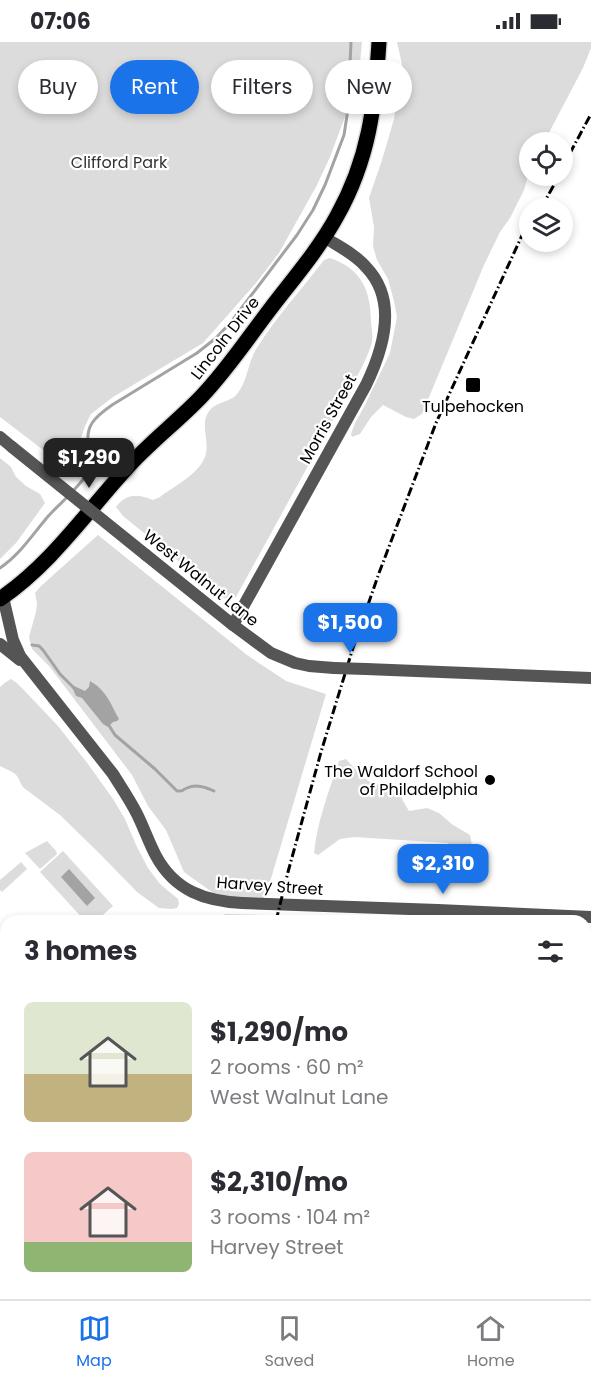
<!DOCTYPE html>
<meta charset="utf-8">
<style>
:root{--surface:#fff;--page:#f2f2f3;--text:#2b2b33;--muted:#7c7c81;--line:#e1e1e2;--accent:#1a73e8}
body{margin:0;font-family:Poppins,sans-serif;background:var(--page);color:var(--text);height:100vh;display:flex;flex-direction:column;font-size:22px;white-space:nowrap}
*{box-sizing:border-box;margin:0}
p{font-size:20px;color:var(--muted)}
.icon{flex:none;width:33px;height:33px;fill:none;stroke:currentColor;stroke-width:2;stroke-linecap:round;stroke-linejoin:round}
.map{position:relative;flex:1;overflow:hidden}
.sheet{position:absolute;left:0px;top:873px;width:591px;height:384px;display:flex;flex-direction:column;background:var(--surface);border-radius:18px 18px 0 0;box-shadow:0 3px 9px #0003}
.sheet>*{flex:none}
.guide{position:absolute;left:18px;top:18px;width:555px;height:54px;display:flex;gap:12px}
.fabs{position:absolute;left:519px;top:90px;display:grid;gap:12px}
.fabs a{display:grid;place-items:center;width:54px;height:54px;border-radius:50%;background:var(--surface);box-shadow:0 3px 9px #0003;font-size:30px}
.price{position:absolute;translate:-50% -51px;padding:0 14px;border-radius:12px;background:var(--accent);color:#fff;font-size:20px;line-height:39px;filter:drop-shadow(0 2px 3px #0008)}
.price::after{content:'';position:absolute;left:50%;top:36px;width:18px;height:14px;margin-left:-9px;background:inherit;clip-path:polygon(0 0,100% 0,50% 100%)}
.price.current{background:#222;color:#fff}
ul{padding:0;list-style:none}
li{display:flex;align-items:center;gap:18px;height:150px;padding:0 24px}
li span{display:grid;place-items:center;flex:none;width:168px;height:120px;border-radius:9px;color:#555}
li>.icon{margin-inline-start:auto}
span .icon{width:72px;height:72px;fill:#fffc;stroke-width:1}
li b{font-size:26px}
h2{display:flex;justify-content:space-between;align-items:center;height:72px;padding:0 24px;font-size:26px}
.chip{padding:0 21px;border-radius:27px;background:var(--surface);box-shadow:0 3px 9px #0003;font-size:21px;line-height:54px}
.chip.current{background:var(--accent);color:#fff}
.status{display:flex;justify-content:space-between;align-items:center;height:42px;padding:0 30px;background:var(--surface);direction:ltr}
.status svg{height:16px;fill:currentColor}
.dock{display:flex;justify-content:space-around;align-items:center;height:84px;border-top:2px solid var(--line);background:var(--surface);font-size:16px;color:var(--muted)}
.dock a{display:grid;justify-items:center;gap:3px}
.dock .current{color:var(--accent)}
.map>svg:first-child{display:block}
.green{fill:#dcdcdc}
.water{fill:#a3a3a3}
.lines{fill:none;stroke-linecap:round;stroke-linejoin:round}
.stream{stroke:#a3a3a3;stroke-width:3}
.major-casing{stroke:#dbdbdb;stroke-width:18}
.minor{stroke:#555;stroke-width:12}
.major{stroke:#000;stroke-width:15}
.rail{stroke:#000;stroke-width:3;stroke-dasharray:9 3 1.5 3;stroke-linecap:butt}
.minor-bridge{stroke:#555;stroke-width:12}
.poi-dot{fill:#000;stroke:#fff;stroke-width:2}
.labels{text-anchor:middle;dominant-baseline:central;stroke-width:4.5;stroke-linejoin:round;paint-order:stroke}
.park-label{font-size:16px;fill:#333;stroke:#fff}
.street-label{font-size:16px;fill:#000;stroke:#fff}
.poi-label{font-size:16px;fill:#000;stroke:#fff}
</style>
<div class="status"><b>07:06</b><svg viewBox="0 0 49 12"><path d="M0 12V9h3v3zM5 12V6h3v6zM10 12V3h3v9zM15 12V0h3v12zM26 1h20v11H26zM47 4h2v5h-2z"/></svg></div>
<div class="map">
<svg width="591" height="1257" viewBox="0 0 591 1257">
<rect width="100%" height="100%" fill="#fff"/>
<g class="green">
<path d="M0,0H362L358,40L330,115L317,143L279,211L256,241L203,301L113,355L91,372L85,384L81,396L84,423L83,430L76,433L0,375Z"/>
<path d="M397,0H591V6L583,26L544,100H530L529,130L524,148L510,176L500,190L484,223L422,372L414,377L406,375L383,363L371,375L360,392L352,395L351,392L355,381L364,365L390,311L397,275L394,259L388,237L377,218L373,204L374,185L369,156L382,118L394,77L396,63L407,45Z"/>
<path d="M330,216C362,227 371,249 371,281C372,288 373,294 372,300C367,318 357,334 348,351L236,555L231,558L224,556L123,474L116,465C127,451 138,452 153,458L160,455C173,445 198,432 204,417C212,401 198,382 210,368C216,360 231,360 237,352C248,339 248,318 257,306C276,275 302,247 324,218Z"/>
<path d="M0,416L11,425L16,435L26,444L40,452L45,461L16,501L0,517Z"/>
<path d="M98,493L247,613L286,639L326,652L264,860L216,853L184,830L166,788L148,764L132,733L49,624L32,607L29,595L36,570L37,561L35,551L41,544Z"/>
<path d="M11,637L18,642L58,684L88,722L113,757L125,777L137,805L148,826L160,842L178,857L179,862L177,866L171,867L159,866L137,850L100,812L60,773L24,746C20,742 20,738 17,734C13,729 5,727 0,724V645L6,640Z"/>
<path d="M346,717C352,724 366,740 375,742C384,744 389,743 399,747L403,759L409,769L427,766L439,771L453,783L470,793L473,809L466,814L460,816L454,811L448,801L354,795L340,797L318,813L314,811C317,780 329,749 339,719Z"/>
<path d="M47,799L56,809L57,812L40,827L25,811Z"/>
<path d="M63,809L113,864L96,879H85L40,830Z"/>
<path d="M21,820L27,827L2,850L0,848V838Z"/>
<path d="M225,872L262,873L267,877V879H220Z"/>
<path d="M377,1251H453L452,1257H377Z"/>
</g>
<g class="water">
<path d="M90,639C107,649 110,661 119,677L117,679L113,680L108,685L103,682L82,656L76,654L72,645L74,644L85,649L89,645Z"/>
<path d="M69,827L95,856L87,864L61,835Z"/>
</g>
<g class="lines">
<g class="stream">
<path d="M73,449C79,442 87,435 90,426C92,420 90,412 89,406C84,384 95,375 112,363L197,311L216,296L231,280L297,193L313,168L325,143L344,93L348,67L351,0"/>
<path d="M0,526C19,513 31,495 45,478C52,469 61,462 68,454"/>
<path d="M32,603L39,604L43,608L60,632L75,647"/>
<path d="M108,682L115,693L155,727L177,749C187,748 178,750 187,746C196,742 205,745 214,749"/>
</g>
<g class="major-casing">
<path id="major" d="M0,557C51,522 85,472 126,427C149,401 177,380 201,355C227,328 248,296 271,266C294,236 319,207 337,174C369,117 375,64 379,0"/>
</g>
<g class="minor">
<path d="M0,395L12,405"/>
<path d="M146,513L233,583L271,611L295,621L309,624L334,626"/>
<path d="M3,555L13,598L20,614L113,732C121,745 130,758 137,772C144,786 149,801 156,814C175,849 205,859 242,861L438,868L591,875"/>
<path d="M233,583L366,343C384,306 398,258 366,225C355,212 338,204 324,195"/>
<path d="M0,602L20,618"/>
<path d="M366,627L591,636"/>
<path d="M0,1107L6,1110"/>
<path d="M585,1154H591"/>
<path d="M80,1257V1251"/>
<path d="M332,1257V1251"/>
</g>
<use href="#major" class="major"/>
<g class="rail">
<path d="M562,126L591,72"/>
<path d="M541,166L559,134"/>
<path d="M276,879L288,830L321,710L352,609L379,531L436,381L530,176"/>
<path d="M213,1257V1251"/>
</g>
<g class="minor-bridge">
<path d="M12,405L146,513"/>
<path d="M334,626L366,627"/>
</g>
</g>
<g class="poi-dot">
<rect x="465" y="335" width="16" height="16" rx="3"/>
<circle cx="490" cy="738" r="6"/>
</g>
<g class="labels">
<g class="park-label">
<text x="119" y="120">Clifford Park</text>
</g>
<g class="street-label">
<text transform="translate(225 296) rotate(-52)">Lincoln Drive</text>
<text transform="translate(328 377) rotate(-61)">Morris Street</text>
<text transform="translate(201 536) rotate(39)">West Walnut Lane</text>
<text transform="translate(270 844) rotate(4)">Harvey Street</text>
</g>
<g class="poi-label">
<text x="473" y="364">Tulpehocken</text>
<text x="478" y="729" text-anchor="end">The Waldorf School<tspan x="478" dy="18">of Philadelphia</tspan></text>
</g>
</g>
</svg>
<div class="fabs">
<a><svg class="icon" aria-label="locate" viewBox="0 0 24 24"><circle cx="12" cy="12" r="6"/><path d="M12 2v4M12 18v4M2 12h4M18 12h4"/></svg></a>
<a><svg class="icon" aria-label="layers" viewBox="0 0 24 24"><path d="M12 4l9 5-9 5-9-5zM3 14l9 5 9-5"/></svg></a>
</div>
<b class="price current" style="left:89px;top:447px">$1,290</b>
<b class="price" style="left:350px;top:612px">$1,500</b>
<b class="price" style="left:443px;top:853px">$2,310</b>
<div class="guide">
<a class="chip">Buy</a>
<a class="chip current">Rent</a>
<a class="chip">Filters</a>
<a class="chip">New</a>
</div>
<section class="sheet">
<h2>3 homes<svg class="icon" aria-label="filters" viewBox="0 0 24 24"><path d="M4 7h16M4 17h16"/><circle cx="9" cy="7" r="2"/><circle cx="15" cy="17" r="2"/></svg></h2>
<ul>
<li><span style="background:linear-gradient(#dfe7d0 60%,#c2b280 0)"><svg class="icon" aria-label="home" viewBox="0 0 24 24"><path d="M3 11l9-7 9 7M6 9v11h12V9"/></svg></span><div><b>$1,290/mo</b><p>2 rooms · 60 m²</p><p>West Walnut Lane</p></div></li>
<li><span style="background:linear-gradient(#f6c9c9 75%,#8fb573 0)"><svg class="icon" aria-label="home" viewBox="0 0 24 24"><path d="M3 11l9-7 9 7M6 9v11h12V9"/></svg></span><div><b>$2,310/mo</b><p>3 rooms · 104 m²</p><p>Harvey Street</p></div></li>
</ul>
</section>
</div>
<nav class="dock">
<a class="current"><svg class="icon" aria-label="map" viewBox="0 0 24 24"><path d="M3 6l6-2 6 2 6-2v14l-6 2-6-2-6 2zM9 4v14M15 6v14"/></svg>Map</a>
<a><svg class="icon" aria-label="saved" viewBox="0 0 24 24"><path d="M7 4h10v16l-5-4-5 4z"/></svg>Saved</a>
<a><svg class="icon" aria-label="home" viewBox="0 0 24 24"><path d="M3 11l9-7 9 7M6 9v11h12V9"/></svg>Home</a>
</nav>
